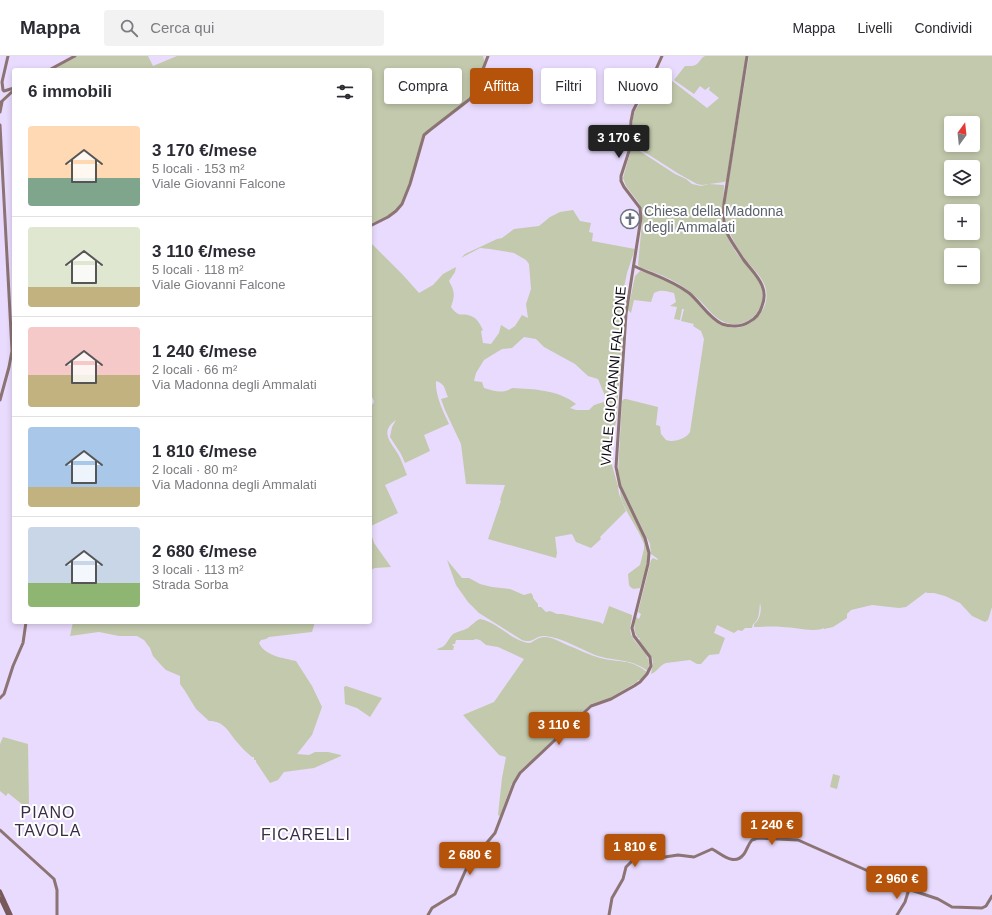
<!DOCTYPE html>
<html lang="it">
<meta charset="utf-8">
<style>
:root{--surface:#fff;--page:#f2f2f3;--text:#2b2b33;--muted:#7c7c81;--line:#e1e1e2;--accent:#b45309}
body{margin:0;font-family:Arial,sans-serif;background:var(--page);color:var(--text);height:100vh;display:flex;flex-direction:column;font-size:15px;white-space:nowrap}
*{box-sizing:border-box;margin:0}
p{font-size:13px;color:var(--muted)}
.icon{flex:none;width:22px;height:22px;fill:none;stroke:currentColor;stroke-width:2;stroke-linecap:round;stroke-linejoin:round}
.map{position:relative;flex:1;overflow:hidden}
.panel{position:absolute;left:12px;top:12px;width:360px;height:556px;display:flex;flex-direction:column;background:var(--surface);border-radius:4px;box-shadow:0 2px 6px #0003}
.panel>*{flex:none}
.banner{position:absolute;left:384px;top:12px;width:380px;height:36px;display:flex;gap:8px}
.needle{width:26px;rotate:15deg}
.controls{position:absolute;left:944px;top:60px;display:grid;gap:8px}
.controls a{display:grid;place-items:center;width:36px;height:36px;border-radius:4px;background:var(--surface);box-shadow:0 2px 6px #0003;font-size:20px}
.price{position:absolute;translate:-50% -34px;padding:0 9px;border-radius:4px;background:var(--accent);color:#fff;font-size:13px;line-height:26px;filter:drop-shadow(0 1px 2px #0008)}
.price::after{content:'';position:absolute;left:50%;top:24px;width:12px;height:9px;margin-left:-6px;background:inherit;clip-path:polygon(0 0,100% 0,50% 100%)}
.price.current{background:#222;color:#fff}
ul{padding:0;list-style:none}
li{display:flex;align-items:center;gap:12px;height:100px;padding:0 16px}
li+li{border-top:1px solid var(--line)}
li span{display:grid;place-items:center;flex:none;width:112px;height:80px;border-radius:4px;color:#555}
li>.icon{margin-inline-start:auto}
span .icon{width:48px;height:48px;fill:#fffc;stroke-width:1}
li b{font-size:17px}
h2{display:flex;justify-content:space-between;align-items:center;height:48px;padding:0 16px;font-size:17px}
.tag{padding:0 14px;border-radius:4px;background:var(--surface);box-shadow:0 2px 6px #0003;font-size:14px;line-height:36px}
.tag.current{background:var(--accent);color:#fff}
header{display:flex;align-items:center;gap:24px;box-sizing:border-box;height:56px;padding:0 20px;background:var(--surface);border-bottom:1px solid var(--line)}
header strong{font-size:19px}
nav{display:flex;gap:22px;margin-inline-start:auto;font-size:14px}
.search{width:280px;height:36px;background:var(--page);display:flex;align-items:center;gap:10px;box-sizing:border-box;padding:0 14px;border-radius:4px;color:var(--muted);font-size:15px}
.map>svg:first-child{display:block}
.green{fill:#c2c9ac;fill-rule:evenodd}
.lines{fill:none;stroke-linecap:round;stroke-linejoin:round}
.secondary{stroke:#8c7374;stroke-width:3}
.primary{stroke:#78595b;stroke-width:3.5}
.labels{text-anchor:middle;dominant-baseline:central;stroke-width:4;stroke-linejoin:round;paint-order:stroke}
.worship-label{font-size:14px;fill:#5b616d;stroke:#fff;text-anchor:start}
.street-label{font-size:14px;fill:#0e0914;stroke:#fff}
.quarter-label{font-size:16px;letter-spacing:1px;fill:#392d47;stroke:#fff}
</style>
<header>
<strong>Mappa</strong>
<div class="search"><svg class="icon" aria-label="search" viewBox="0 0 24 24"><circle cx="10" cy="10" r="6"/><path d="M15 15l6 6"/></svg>Cerca qui</div>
<nav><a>Mappa</a><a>Livelli</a><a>Condividi</a></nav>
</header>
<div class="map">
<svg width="992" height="859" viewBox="0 0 992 859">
<rect width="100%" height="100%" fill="#e9dbfd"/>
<g class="green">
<path d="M78,0H148L153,10L177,0H483L485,8L467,45L429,73L422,81L414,115L401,147L395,155L388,160L370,168V14H51Z"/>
<path d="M705,0H746L726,125L724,126L702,129L697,128L679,118L632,88L633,62L635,55L651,29L658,14L707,52L719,42L709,34L710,31H709L705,34L700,30L694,38L674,24L685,10C689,10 695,11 698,7C701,4 701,2 705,0Z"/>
<path d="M749,0H992V551L988,564L985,566L972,560L960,547L945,540L934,537H927L926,536L906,551L899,552L872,549L851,554L847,558V562L833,571L824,573L823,572L822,573C806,576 798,571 782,571C773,570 763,571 754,571V568C760,564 762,554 760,547C759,554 760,564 753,568L752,572H745L742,575L738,574L734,577L717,569L714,577L725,582L719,598L709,599L701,608H697L690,604L666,607C660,609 657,616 651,618L653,607L652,601L639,584L640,582H638C633,575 634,569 636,561L639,563L641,558L638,556L651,504L653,502L657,504L658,503L651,498L650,488L621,429L618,416L622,345L624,343H626L658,351L656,369L660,370L661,378L666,384C673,387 686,383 690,376L704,283L701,275L693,270L694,268L681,265L684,253H682L680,264L674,263L677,251L670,250L676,246L674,237C666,235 661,233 654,237L651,246L634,244L631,257L628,254L635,220L640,215C662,219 684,233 700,249C707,256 712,265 722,269C741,278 762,264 766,245C770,224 752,214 743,200C731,183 724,167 725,147ZM951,67H973V89H951ZM951,111H973V133H951ZM951,155H973V177H951ZM951,199H973V221H951Z"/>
<path d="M632,90L675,118L686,123L692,128L701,130L709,128L724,129C724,147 719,159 726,177C729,186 736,196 741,203C753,217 769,231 760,251C757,258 752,263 745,266C739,269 731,269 724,266C712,261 705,248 695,240C679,226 661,218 641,212L638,209L643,156L639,147L626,130L623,122Z"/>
<path d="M573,154L580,165L591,167L589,176L593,177L592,185L635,193L627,217L623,236L624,258L619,337L605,340L598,323L588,320L575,308L544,291L536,283L524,281L512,292L502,293L484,304L476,317L474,325L482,326L484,332C494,335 503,338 512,332C534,333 559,334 576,348L570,352L576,354H589L594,349L607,345L606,342L618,339L617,361L612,383L610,402L618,430L619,438L626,455L600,481L601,483L591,492L576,486L572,478L555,481L557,497L556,502L488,483L501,445L500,444L505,429L466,428L461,388L445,354L441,343L448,341C444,333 446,328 436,325C435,339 443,355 449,368L424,379L430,395L405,407L401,398L390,381L392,371L396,364C379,376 391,386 398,398C402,405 404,412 407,419L385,429L398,457L371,470L370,349L373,348L374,345L370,337V186L403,219L419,237L433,229L443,218L456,211L455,216L449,225C455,236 455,239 451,251C460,263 461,256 471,260C477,262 480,268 483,274L481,275L483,287L491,288L499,277L501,269L509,274L515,270L522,259L528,262L526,248L531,233L530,220L529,208L526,204L514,197L490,193L480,192L461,202L465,198L497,183L502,182L514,173L539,170L550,161L560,156Z"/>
<path d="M620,434C628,451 647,482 648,499C648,510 643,522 640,532C635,533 632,534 629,529L628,518L640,509L644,493V488C639,473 619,448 620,434Z"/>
<path d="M370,474L374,487L391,511L375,512L370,514Z"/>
<path d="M447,504L462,522H469L480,528L492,531L510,533L524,539L531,537L533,540V542L538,548V551H541L546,556L550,555L557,558H562L599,566L603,568L609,550L632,559C632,565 629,572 631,578C637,593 653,596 648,615C628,601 615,606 595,599C578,592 563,582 545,580C535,579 534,588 522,584L479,557L468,546L456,529Z"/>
<path d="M480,563C498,566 511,585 530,587C534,585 539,581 544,581C553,581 560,586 567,589C578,593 589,599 600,602C619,607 629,602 647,616L640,624H638L637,626L610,642L591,648L521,714L512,727L500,760L498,759L502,722L506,701L499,699L463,659L494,646L524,603L498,591L486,589L480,584L475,583L474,584H456L455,588H453L452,589L454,590L453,594H438L437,593C448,590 446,585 453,578C458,575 463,575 468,572C472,569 475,565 480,563Z"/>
<path d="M73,566H315L312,576L269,581L266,583L261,584L259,587C265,600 283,602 296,605L312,630L322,651L312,679L297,698L309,699L315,696H328L341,699V700L314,712L284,716L278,724L270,727L256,706V704H254V701H252C246,696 241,691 236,685C228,675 224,665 209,665L196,653L185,635L180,628V620L166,614L161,609L153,600L150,592L144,584L137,580H119L99,576L70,580Z"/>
<path d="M346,630L382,642L370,661L357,652L345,648L344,631Z"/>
<path d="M3,681L28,688L29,750L28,753L8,737L6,740L0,735V688Z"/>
<path d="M833,718L840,720L837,733L830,731Z"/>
</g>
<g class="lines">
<g class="secondary">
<path d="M49,14L75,0"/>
<path d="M3,34L2,26L8,0"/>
<path d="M4,35L14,32"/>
<path d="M0,47L14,34"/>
<path d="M0,56L2,46"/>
<path d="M0,69L12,295L9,311L0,344"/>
<path d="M370,170L388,161L396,155L402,148L410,128L424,79L430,74L470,43L480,21L488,0"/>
<path d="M634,210C655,220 670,223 689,237C700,246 709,262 722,268C730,271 741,271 749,266C755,263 760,257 762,250C770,230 754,218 743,203C738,195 732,187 728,179C723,169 723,158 724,147L747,0"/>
<path d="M0,642L4,638L13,610L23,587L26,566"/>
<path d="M0,774L54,823L57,834V859"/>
<path d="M428,859L432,852L455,838L468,809L495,777L514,727L520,717L591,650L611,643L634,630L640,626L647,618L651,610L650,601L634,580L632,572L648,508L649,497L645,482L620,430L616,411L626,258L641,162L640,152L624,131L621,125V120L630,92L631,65L633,55L637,47L648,31L662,0"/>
<path d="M609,859L612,842L623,823L626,811L632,805L638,802H658L678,799L694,801L712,793C722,798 734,811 744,798C747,794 748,788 752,784L758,782L798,784L911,834L938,843L952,851L982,852L986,850L992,840"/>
<path d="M897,859L905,846L909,833"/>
</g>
<g class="primary">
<path d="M0,835L11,859"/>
<path d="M0,842L8,859"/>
</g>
</g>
<defs>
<g id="church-ring" transform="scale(1)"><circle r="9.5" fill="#fff" stroke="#6b7280" stroke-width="1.5"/><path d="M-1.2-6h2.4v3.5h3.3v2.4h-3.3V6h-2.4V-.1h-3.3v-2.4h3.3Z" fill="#6b7280"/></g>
</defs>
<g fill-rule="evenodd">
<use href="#church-ring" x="630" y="163"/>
</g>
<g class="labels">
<g class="worship-label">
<text x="644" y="155">Chiesa della Madonna<tspan x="644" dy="16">degli Ammalati</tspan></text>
</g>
<g class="street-label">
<text transform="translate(613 320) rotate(-85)">VIALE GIOVANNI FALCONE</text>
</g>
<g class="quarter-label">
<text x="48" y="756">PIANO<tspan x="48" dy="18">TAVOLA</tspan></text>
<text x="306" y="778">FICARELLI</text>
</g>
</g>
</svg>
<div class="controls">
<a><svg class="needle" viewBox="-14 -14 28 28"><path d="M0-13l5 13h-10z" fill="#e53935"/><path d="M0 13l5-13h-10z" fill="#7c7c81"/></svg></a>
<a><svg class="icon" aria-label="layers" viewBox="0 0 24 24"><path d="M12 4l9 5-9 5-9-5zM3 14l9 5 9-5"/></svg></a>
<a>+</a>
<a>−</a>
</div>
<b class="price current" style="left:619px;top:103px">3 170 €</b>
<b class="price" style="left:559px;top:690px">3 110 €</b>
<b class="price" style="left:772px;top:790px">1 240 €</b>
<b class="price" style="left:635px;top:812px">1 810 €</b>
<b class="price" style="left:470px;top:820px">2 680 €</b>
<b class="price" style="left:897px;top:844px">2 960 €</b>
<div class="banner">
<a class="tag">Compra</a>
<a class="tag current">Affitta</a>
<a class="tag">Filtri</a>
<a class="tag">Nuovo</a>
</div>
<section class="panel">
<h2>6 immobili<svg class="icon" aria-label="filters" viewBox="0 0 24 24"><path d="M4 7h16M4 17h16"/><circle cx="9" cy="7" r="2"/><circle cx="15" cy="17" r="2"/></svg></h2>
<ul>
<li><span style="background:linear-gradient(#ffd9b3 65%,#7fa58c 0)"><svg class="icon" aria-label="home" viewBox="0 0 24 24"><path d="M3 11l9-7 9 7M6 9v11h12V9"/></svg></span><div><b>3 170 €/mese</b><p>5 locali · 153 m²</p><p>Viale Giovanni Falcone</p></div></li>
<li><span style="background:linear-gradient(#dfe7d0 75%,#c2b280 0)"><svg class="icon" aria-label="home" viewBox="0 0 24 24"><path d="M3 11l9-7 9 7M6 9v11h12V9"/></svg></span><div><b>3 110 €/mese</b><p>5 locali · 118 m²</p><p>Viale Giovanni Falcone</p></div></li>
<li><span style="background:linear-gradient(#f6c9c9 60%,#c2b280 0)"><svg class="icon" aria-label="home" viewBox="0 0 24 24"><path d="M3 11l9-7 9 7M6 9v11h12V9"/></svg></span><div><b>1 240 €/mese</b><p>2 locali · 66 m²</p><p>Via Madonna degli Ammalati</p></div></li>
<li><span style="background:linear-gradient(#a9c7e8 75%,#c2b280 0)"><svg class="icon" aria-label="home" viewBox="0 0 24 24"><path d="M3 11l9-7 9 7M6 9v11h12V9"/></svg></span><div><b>1 810 €/mese</b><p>2 locali · 80 m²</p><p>Via Madonna degli Ammalati</p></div></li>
<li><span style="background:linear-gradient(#c9d6e8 70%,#8fb573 0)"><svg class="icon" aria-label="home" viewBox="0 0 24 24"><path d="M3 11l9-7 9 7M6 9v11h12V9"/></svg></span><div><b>2 680 €/mese</b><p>3 locali · 113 m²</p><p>Strada Sorba</p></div></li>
</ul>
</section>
</div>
